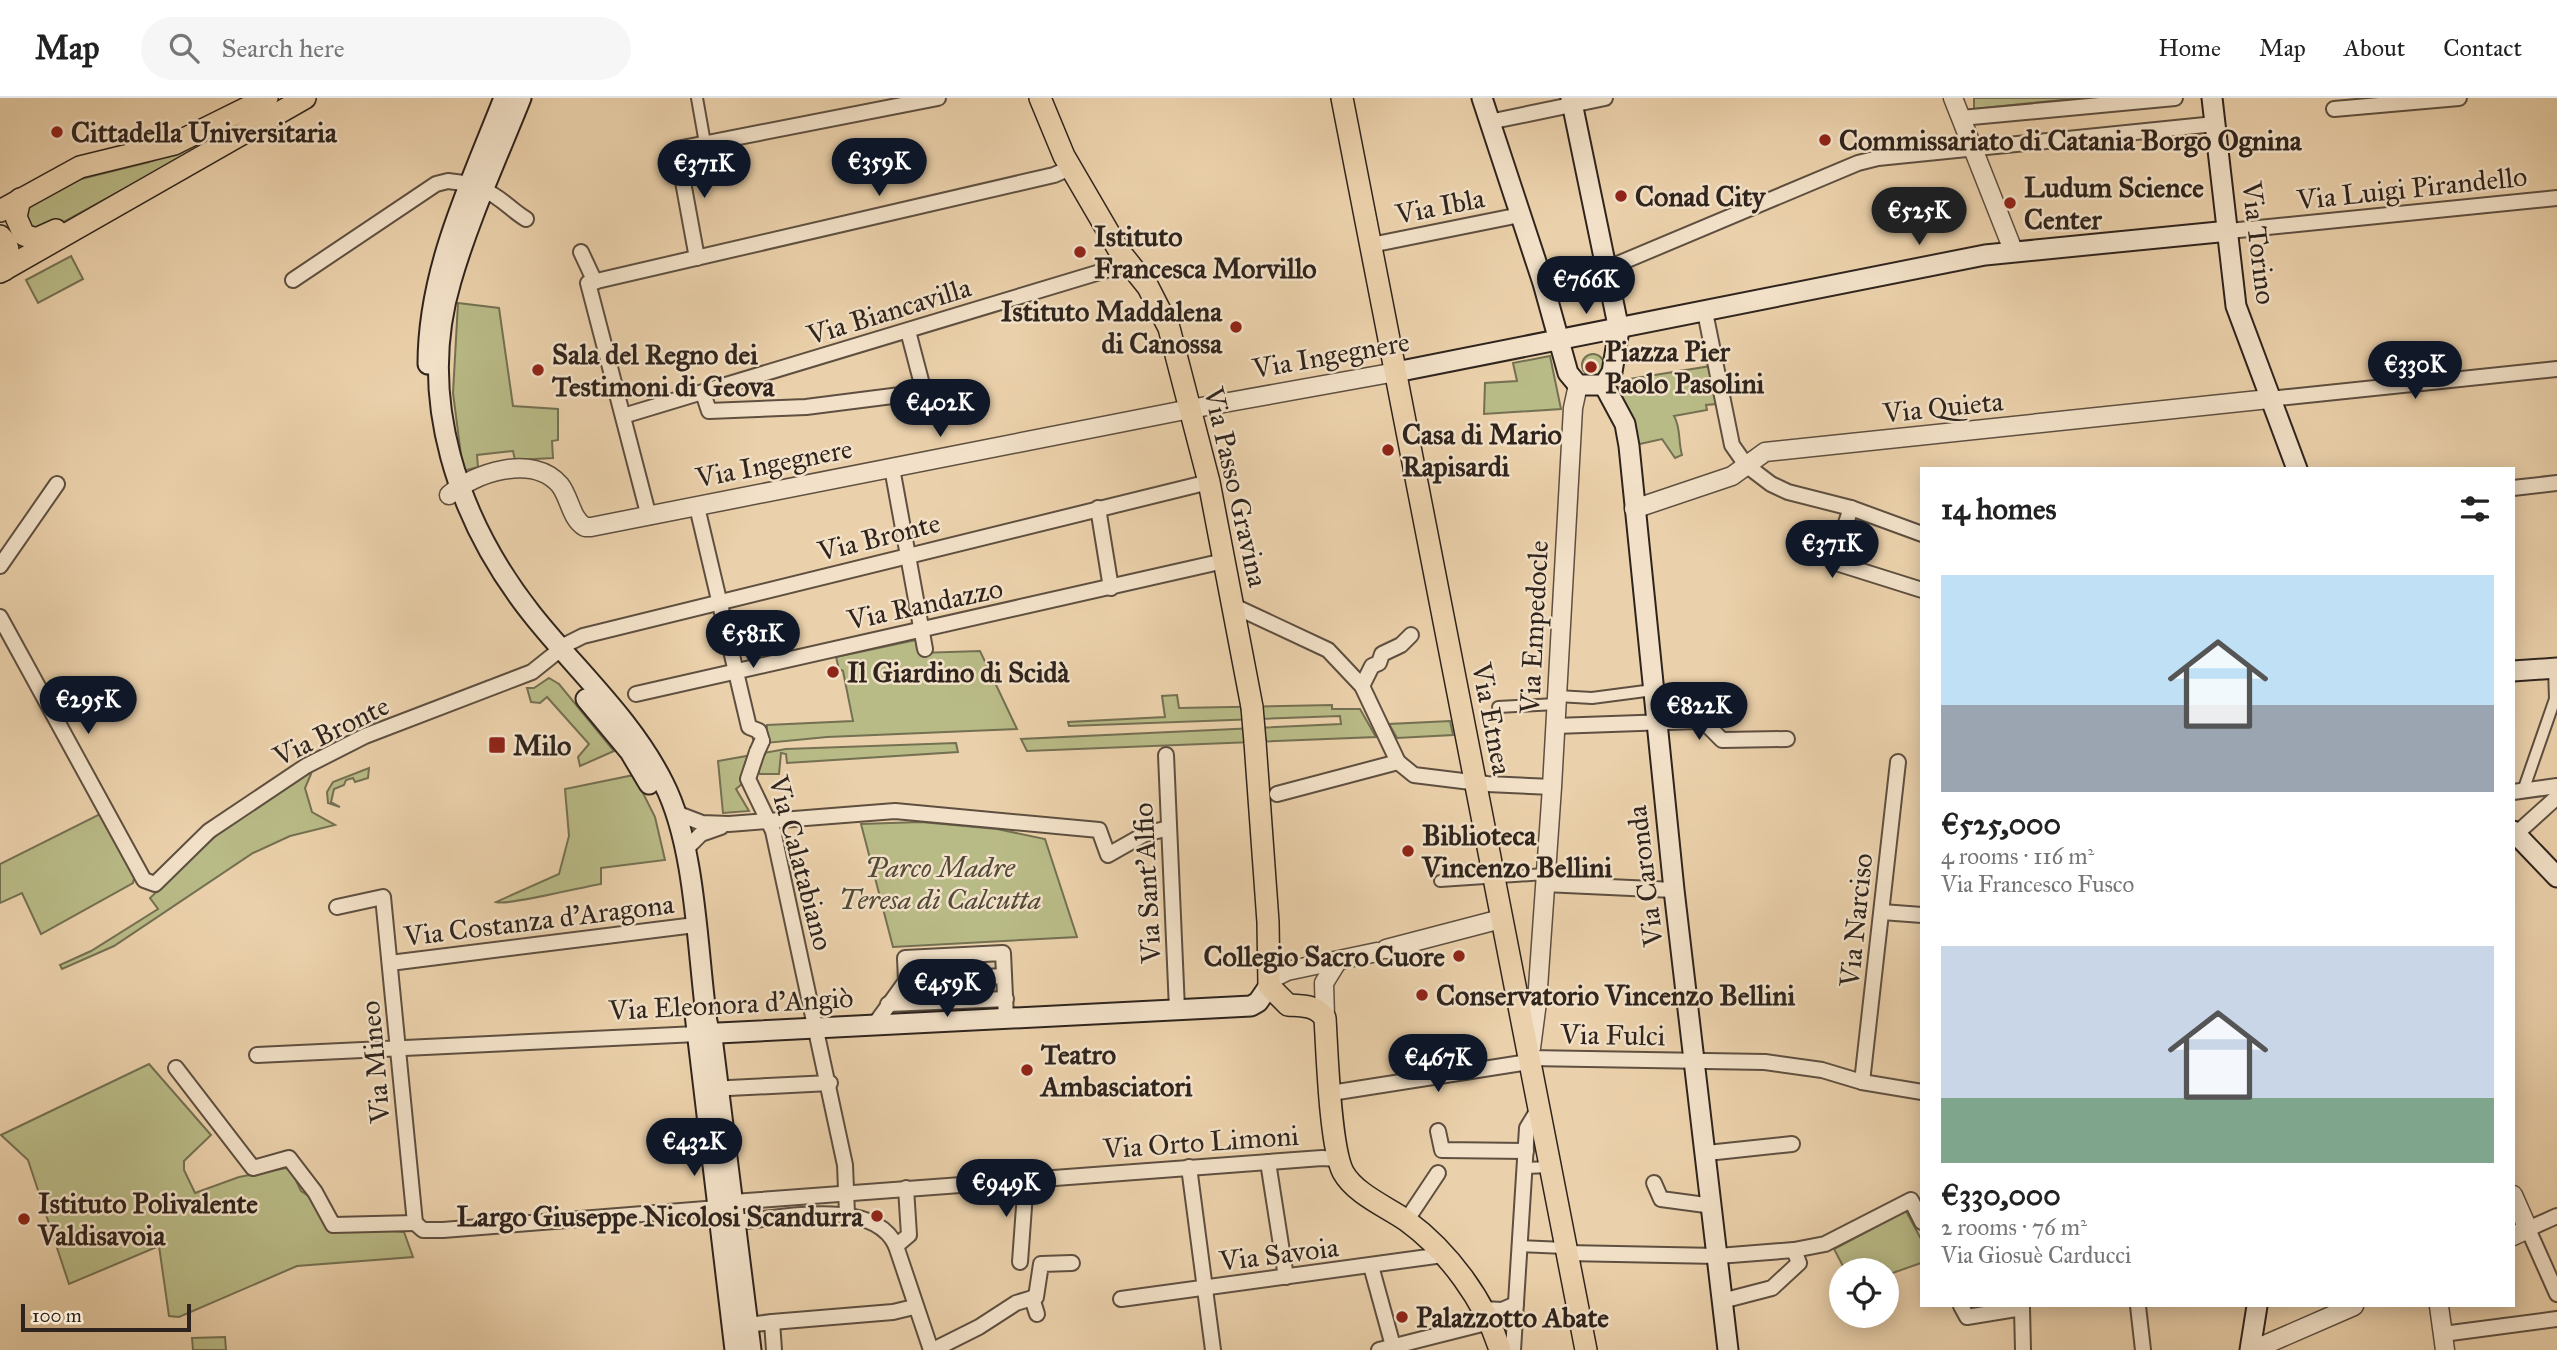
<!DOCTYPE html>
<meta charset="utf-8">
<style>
:root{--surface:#fff;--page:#f6f6f6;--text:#222;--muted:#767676;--line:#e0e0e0;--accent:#111827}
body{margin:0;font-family:"IM FELL Great Primer",serif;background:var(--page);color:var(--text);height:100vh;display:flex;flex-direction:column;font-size:26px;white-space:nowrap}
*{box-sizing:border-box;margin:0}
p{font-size:23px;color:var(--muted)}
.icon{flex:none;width:38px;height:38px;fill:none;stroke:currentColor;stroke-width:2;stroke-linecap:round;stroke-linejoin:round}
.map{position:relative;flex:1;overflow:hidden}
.sheet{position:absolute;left:1920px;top:369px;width:595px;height:840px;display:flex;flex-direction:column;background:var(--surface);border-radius:0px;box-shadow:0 4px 18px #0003}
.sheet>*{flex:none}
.buttons{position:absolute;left:1829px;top:1160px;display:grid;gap:14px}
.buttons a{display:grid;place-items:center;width:70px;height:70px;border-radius:50%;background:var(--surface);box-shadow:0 4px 18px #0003;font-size:35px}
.scale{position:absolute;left:21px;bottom:18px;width:170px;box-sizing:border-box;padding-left:7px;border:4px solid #2f241d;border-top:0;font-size:19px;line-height:24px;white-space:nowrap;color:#2f241d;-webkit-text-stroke:5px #f2e1c8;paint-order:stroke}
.price{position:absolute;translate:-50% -60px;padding:0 16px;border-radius:24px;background:var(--accent);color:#fff;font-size:23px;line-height:46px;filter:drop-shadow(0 2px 4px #0008)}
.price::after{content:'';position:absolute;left:50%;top:42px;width:21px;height:16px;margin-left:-10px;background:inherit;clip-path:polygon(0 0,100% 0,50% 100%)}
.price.current{background:#222;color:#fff}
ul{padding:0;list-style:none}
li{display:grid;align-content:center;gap:14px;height:371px;padding:0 21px}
li span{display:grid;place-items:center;height:217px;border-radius:0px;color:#555}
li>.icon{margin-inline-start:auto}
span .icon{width:126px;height:126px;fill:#fffc;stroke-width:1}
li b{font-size:30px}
h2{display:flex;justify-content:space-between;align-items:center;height:84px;padding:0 21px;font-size:30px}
header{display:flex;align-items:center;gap:42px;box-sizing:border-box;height:98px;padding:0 35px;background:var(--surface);border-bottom:2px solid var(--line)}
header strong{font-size:33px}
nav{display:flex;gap:38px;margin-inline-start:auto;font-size:24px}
.search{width:490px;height:63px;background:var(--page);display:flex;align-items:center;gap:18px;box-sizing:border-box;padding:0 24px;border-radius:38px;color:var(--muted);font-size:26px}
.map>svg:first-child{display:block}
.green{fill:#b9bb87;stroke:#747052;stroke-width:2}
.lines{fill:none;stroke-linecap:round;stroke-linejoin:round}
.pedestrian-casing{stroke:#5e4f40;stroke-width:14}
.minor-casing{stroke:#5e4f40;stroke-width:18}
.tertiary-casing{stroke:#5e4f40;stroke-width:21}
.secondary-casing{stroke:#2f241d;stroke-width:23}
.primary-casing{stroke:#2f241d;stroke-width:24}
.pedestrian{stroke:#f2e1c8;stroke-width:10}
.minor{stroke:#f2e1c8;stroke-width:14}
.tertiary{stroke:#f2e1c8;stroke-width:18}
.secondary{stroke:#f2e1c8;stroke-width:19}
.primary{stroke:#ebd1ab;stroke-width:21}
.minor-bridge-casing{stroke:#5e4f40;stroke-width:18;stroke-linecap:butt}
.primary-bridge-casing{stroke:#2f241d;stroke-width:24;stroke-linecap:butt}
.minor-bridge{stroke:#f2e1c8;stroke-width:14}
.primary-bridge{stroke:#ebd1ab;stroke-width:21}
.poi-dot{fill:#8f2418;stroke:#f2e1c8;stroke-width:2.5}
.labels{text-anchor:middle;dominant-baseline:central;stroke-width:5;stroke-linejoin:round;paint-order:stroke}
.poi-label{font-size:28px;font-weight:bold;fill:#2f241d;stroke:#f2e1c8;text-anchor:start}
.street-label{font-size:28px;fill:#2f241d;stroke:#f2e1c8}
.park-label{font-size:28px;font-style:italic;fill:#524a38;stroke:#f2e1c8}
</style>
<header>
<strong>Map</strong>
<div class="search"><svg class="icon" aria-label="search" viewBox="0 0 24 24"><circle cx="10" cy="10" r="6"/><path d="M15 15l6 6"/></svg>Search here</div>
<nav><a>Home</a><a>Map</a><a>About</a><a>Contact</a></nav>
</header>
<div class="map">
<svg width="2557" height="1252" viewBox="0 0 2557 1252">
<rect width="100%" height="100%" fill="#ebd1ab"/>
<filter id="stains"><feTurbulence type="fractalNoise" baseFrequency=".00286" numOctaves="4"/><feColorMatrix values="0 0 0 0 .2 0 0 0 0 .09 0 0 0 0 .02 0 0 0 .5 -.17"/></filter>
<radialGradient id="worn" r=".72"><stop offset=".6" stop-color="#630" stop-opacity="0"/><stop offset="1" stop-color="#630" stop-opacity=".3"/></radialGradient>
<g class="green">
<path d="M1974,0H2081L1974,11Z"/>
<path d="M243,26L49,132L36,136L20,119L23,110L77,82L149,64Z"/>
<path d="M71,158L83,181L38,205L26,182Z"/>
<path d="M458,205L499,210L513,308L558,311V342L552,343L553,360L515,362L513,353L477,357L478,369L463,373L453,295Z"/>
<circle cx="1593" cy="267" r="11"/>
<path d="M1550,258L1561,311L1484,316L1485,285L1517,283L1513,265Z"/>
<path d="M1711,268L1716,306L1706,307L1707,312L1674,318C1681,329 1678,344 1682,357L1675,360L1662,341L1635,347L1615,291L1628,286L1630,281Z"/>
<path d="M916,542L919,555L980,553L1017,631L827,639L766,645L767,627L853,623L843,573L839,571L836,559Z"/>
<path d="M549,580L559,586L614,653L580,668L578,659L589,646L547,599L540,605L531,604L527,590H534Z"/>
<path d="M1177,597L1179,610L1332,607V611H1360L1376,639L1027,653L1021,641L1341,626L1340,618L1069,628L1068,624L1165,619L1162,598Z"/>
<path d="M1450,623L1453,637L1397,640L1389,626Z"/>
<path d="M956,645L958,654L787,665L786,656L781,655L779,676H760L756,670H749L742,686L736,691L749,713L723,715L718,663L786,651Z"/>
<path d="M369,670L368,680L355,684L353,680L346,682L344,687L334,691L331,704L340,709L328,705L327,694L333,684Z"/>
<path d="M303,675L311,676L305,690L312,714L335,727L290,738L253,755L114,848L62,871L60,867L91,853L158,811L150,800L225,729Z"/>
<path d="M634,677L655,719L665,762L601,770V786C581,789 508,808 496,804L559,776L569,738L565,691Z"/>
<path d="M104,714L135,776L133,785L41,836L22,795L0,805V766Z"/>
<path d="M921,724L997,731L1045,741L1077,839L893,849L861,726Z"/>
<path d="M149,966L211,1037L184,1063V1072L195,1095L239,1079L286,1070L292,1074L301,1093L315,1102L324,1125L333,1134L370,1131L404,1134L413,1159L297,1168L179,1219L169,1218L159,1148L69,1186L28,1062L1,1037Z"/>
<path d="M1906,1113L1921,1141V1165L1887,1177L1886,1172H1845L1834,1151Z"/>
<path d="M225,1239L226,1252H193L192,1240Z"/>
</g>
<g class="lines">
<g class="pedestrian-casing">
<g id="pedestrian">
<path d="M697,0L705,45"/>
<path d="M1557,598L1592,600L1653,592"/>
<path d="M1498,609L1556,606"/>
<path d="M2523,693L2555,601L2554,570"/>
<path d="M1440,783L1545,776"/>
<path d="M1525,1070L1550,1069"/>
<path d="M1520,1148L1565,1150"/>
</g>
</g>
<g class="minor-casing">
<g id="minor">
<path d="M2334,11L2459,0"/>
<path d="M1961,20L2175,0"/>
<path d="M1489,24L1605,0"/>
<path d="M484,92C501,99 511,112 526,121"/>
<path d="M2229,133L2557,100"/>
<path d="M1371,147L1520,117"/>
<path d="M581,154L595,184"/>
<path d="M697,160L677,51L938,0"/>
<path d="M1608,170L1858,65L1878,60L2215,26"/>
<path d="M293,182L436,86L448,83L471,86"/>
<path d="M1705,214L1732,347L1746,367L1771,386L1788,394L1851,410L1922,436"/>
<path d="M703,295L709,313L806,309L924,294L908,233"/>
<path d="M2269,301L2557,271"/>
<path d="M623,318L1130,165"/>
<path d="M892,370L925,551"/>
<path d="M2513,390L2557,385"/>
<path d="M697,409L749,629L759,633L762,643"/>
<path d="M1098,410L1111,490"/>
<path d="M1851,410L1833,464L1922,492"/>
<path d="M649,419L588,185L1054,77L1070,70"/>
<path d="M0,468L57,386"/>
<path d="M1234,508L1328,552L1362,588L1398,664L1414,677L1487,686L1552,689"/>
<path d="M0,519L144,782L155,786L209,733L306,668L365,638L532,574L567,546L583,538L1209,384"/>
<path d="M1362,588L1372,568L1379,565L1382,556L1401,547L1411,537"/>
<path d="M636,596L1224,463"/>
<path d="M1555,628L1696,623L1706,626L1722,642L1787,641"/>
<path d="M757,654L748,681L773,733L845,1067L847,1116"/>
<path d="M1166,657L1177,911"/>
<path d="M2513,694L2557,688"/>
<path d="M1277,696L1398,664"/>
<path d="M676,715L702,725L729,726L895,713L1099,732L1108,757L1145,736L1169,730"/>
<path d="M2516,736L2557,699"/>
<path d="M686,751L701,736L721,729"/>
<path d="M1544,786L1674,792"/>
<path d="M337,809L383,799L415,1125"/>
<path d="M1882,814L1922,817"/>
<path d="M390,865L695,827"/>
<path d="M906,883L1004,878"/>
<path d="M888,906L1006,901"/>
<path d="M875,926L906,883L905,860L1003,855L1006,920"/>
<path d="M257,957L697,936"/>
<path d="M176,970L253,1070L289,1060L315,1094L333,1127L415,1125"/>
<path d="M1862,984L1898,664"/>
<path d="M709,991L830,985"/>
<path d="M1331,995L1522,965L1529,960L1765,964L1822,972L1862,984L1922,994"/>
<path d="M1438,1033L1442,1052L1526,1053"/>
<path d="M1707,1055L1792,1046"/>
<path d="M1268,1064L1286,1179"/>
<path d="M1189,1069L1213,1252"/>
<path d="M1654,1085L1661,1101L1713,1108"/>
<path d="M733,1104L1322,1060L1338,1061"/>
<path d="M2557,1118L2528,1131L2557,1196"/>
<path d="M1406,1123L1438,1075"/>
<path d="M735,1124C779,1121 874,1098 896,1148L931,1252"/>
<path d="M415,1125L423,1132H443L718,1110"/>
<path d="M896,1148L909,1137L906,1090"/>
<path d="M1566,1155L1718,1158L1794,1152L1825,1146L1911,1102L1922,1124"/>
<path d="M1020,1164L1026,1081"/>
<path d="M1371,1168L1393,1248"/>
<path d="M1032,1200L1037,1216"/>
<path d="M1121,1201L1443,1157"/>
<path d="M1722,1203L1772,1190L1799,1165L1794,1152"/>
<path d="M1961,1208L1967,1219L2022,1210L2023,1252"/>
<path d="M2138,1208L2143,1252"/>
<path d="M1483,1211L1502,1212L1516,1206"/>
<path d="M772,1224L893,1214L914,1209"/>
<path d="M738,1228L772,1224L774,1252"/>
<path d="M2443,1236L2557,1221"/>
<path d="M933,1252L979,1229L1016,1205L1036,1199L1041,1166L1072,1165"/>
<path d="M1379,1252L1490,1224"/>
<path d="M1513,1252L1527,1030L1539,1010"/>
</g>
</g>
<g class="tertiary-casing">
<g id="tertiary">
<path d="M1953,0L2013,152"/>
<path d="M449,397C474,375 533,355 560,387C570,400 571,421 585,429H591L1190,311L1396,274"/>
<path d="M1634,411L1732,378L1765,354L2269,301"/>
<path d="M1386,851L1501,821"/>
<path d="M1269,882L1287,873L1377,854"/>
<path d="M1325,920L1324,885L1337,864"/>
<path d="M1531,950L1537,904L1552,689L1573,310L1578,287"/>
<path d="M2513,1097L2528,1131L2513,1138"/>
<path d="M2439,1208L2445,1252"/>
<path d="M2253,1252L2354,1208"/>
</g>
</g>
<g class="secondary-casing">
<g id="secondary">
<path d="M521,0C497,60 469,121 451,183C416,300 458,422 531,515C575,571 632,621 664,686C696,749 697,852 707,924L713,947L751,1252"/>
<path d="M1482,0L1543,185L1568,275L1578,287H1604L1612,274L1619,232L1571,0"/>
<path d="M2212,0L2236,208L2297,371"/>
<path d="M428,266C428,172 470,87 504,0"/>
<path d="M1396,274L1985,157L2229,133"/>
<path d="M1604,287L1625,326L1629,348L1674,792L1728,1252"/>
<path d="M2513,573L2557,570"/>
<path d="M586,601L630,654L649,686"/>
<path d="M2513,733L2557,779"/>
<path d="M695,916L735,1252"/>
<path d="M698,936L1251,908L1258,904L1269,888"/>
<path d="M2250,1252L2257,1208"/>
</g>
</g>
<g class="primary-casing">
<g id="primary">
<path d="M1040,0L1064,58L1120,154L1148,189L1169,230L1209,384L1252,609"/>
<path d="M1342,0L1586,1252"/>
<path d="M20,101L16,119L24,137L36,141L56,132"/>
<path d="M0,113L80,69L174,46L267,0"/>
<path d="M0,138C11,148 10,159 4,172"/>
<path d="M0,174L305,0"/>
<path d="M1255,644L1268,824L1269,888L1288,907C1304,908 1315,907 1325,920C1327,952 1330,1049 1343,1074C1355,1096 1387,1109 1407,1123C1448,1153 1485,1203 1500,1252"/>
</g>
</g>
<use href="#pedestrian" class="pedestrian"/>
<use href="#minor" class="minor"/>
<use href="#tertiary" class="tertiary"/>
<use href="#secondary" class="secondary"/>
<use href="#primary" class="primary"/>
<g class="minor-bridge-casing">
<path id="minor-bridge" d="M757,654L762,643"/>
</g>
<g class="primary-bridge-casing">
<path id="primary-bridge" d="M1252,609L1255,644"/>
</g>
<use href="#minor-bridge" class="minor-bridge"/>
<use href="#primary-bridge" class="primary-bridge"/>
</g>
<g class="poi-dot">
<circle cx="57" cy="34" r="7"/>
<circle cx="1825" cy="42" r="7"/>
<circle cx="1621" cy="98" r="7"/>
<circle cx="2010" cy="105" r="7"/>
<circle cx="1080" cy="154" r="7"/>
<circle cx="1236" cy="229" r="7"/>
<circle cx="1591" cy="269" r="7"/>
<circle cx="538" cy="272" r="7"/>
<circle cx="1388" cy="352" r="7"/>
<circle cx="833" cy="574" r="7"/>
<rect x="488" y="638" width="18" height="18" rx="3.5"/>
<circle cx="1408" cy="753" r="7"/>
<circle cx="1459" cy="858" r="7"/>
<circle cx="1422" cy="897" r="7"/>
<circle cx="1027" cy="972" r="7"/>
<circle cx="877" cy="1118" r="7"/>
<circle cx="24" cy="1121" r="7"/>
<circle cx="1402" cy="1219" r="7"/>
</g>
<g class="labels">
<g class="poi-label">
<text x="71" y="34">Cittadella Universitaria</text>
<text x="1839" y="42">Commissariato di Catania Borgo Ognina</text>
<text x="2024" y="89">Ludum Science<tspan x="2024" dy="32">Center</tspan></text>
<text x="1635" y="98">Conad City</text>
<text x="1094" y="138">Istituto<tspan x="1094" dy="32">Francesca Morvillo</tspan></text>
<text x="1222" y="213" text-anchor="end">Istituto Maddalena<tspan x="1222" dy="32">di Canossa</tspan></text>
<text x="1605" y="253">Piazza Pier<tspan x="1605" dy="32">Paolo Pasolini</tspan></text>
<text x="552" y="256">Sala del Regno dei<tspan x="552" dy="32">Testimoni di Geova</tspan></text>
<text x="1402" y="336">Casa di Mario<tspan x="1402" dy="32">Rapisardi</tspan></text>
<text x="847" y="574">Il Giardino di Scidà</text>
<text x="513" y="647">Milo</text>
<text x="1422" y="737">Biblioteca<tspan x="1422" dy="32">Vincenzo Bellini</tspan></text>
<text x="1445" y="858" text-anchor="end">Collegio Sacro Cuore</text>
<text x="1436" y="897">Conservatorio Vincenzo Bellini</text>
<text x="1041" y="956">Teatro<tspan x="1041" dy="32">Ambasciatori</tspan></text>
<text x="38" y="1105">Istituto Polivalente<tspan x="38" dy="32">Valdisavoia</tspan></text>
<text x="863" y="1118" text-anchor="end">Largo Giuseppe Nicolosi Scandurra</text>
<text x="1416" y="1219">Palazzotto Abate</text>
</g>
<g class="street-label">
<text transform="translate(2412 90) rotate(-6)">Via Luigi Pirandello</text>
<text transform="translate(1440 108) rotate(-11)">Via Ibla</text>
<text transform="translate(2259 145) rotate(83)">Via Torino</text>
<text transform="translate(889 213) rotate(-17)">Via Biancavilla</text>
<text transform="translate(1331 257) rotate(-10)">Via Ingegnere</text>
<text transform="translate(1943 309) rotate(-6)">Via Quieta</text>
<text transform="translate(774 365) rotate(-11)">Via Ingegnere</text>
<text transform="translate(1236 389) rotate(77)">Via Passo Gravina</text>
<text transform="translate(879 439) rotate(-14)">Via Bronte</text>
<text transform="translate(925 506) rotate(-12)">Via Randazzo</text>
<text transform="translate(1534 529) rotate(-87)">Via Empedocle</text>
<text transform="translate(1492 621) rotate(79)">Via Etnea</text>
<text transform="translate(331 633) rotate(-26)">Via Bronte</text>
<text transform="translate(801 765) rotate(75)">Via Calatabiano</text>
<text transform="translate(1645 778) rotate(-97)">Via Caronda</text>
<text transform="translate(1147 785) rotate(-93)">Via Sant'Alfio</text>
<text transform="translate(539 822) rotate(-7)">Via Costanza d'Aragona</text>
<text transform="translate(1856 822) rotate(-84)">Via Narciso</text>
<text transform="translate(731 906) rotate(-3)">Via Eleonora d'Angiò</text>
<text transform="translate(1613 937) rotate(1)">Via Fulci</text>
<text transform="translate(375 964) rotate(-95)">Via Mineo</text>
<text transform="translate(1201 1044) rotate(-4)">Via Orto Limoni</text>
<text transform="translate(1279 1156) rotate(-7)">Via Savoia</text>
</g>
<g class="park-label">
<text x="940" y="769">Parco Madre<tspan x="940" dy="32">Teresa di Calcutta</tspan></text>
</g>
</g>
<rect width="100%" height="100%" filter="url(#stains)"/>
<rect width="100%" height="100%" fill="url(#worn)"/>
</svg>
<div class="buttons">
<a><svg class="icon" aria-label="locate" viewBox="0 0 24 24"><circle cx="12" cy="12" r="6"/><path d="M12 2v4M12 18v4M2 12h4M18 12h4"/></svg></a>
</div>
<div class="scale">100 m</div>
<b class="price" style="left:879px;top:100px">€359K</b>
<b class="price" style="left:704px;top:102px">€371K</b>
<b class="price current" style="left:1919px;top:149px">€525K</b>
<b class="price" style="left:1586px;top:218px">€766K</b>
<b class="price" style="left:2415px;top:303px">€330K</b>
<b class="price" style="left:940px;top:341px">€402K</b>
<b class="price" style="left:1832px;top:482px">€371K</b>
<b class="price" style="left:753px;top:572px">€581K</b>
<b class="price" style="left:88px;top:638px">€295K</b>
<b class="price" style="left:1699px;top:644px">€822K</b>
<b class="price" style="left:947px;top:921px">€459K</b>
<b class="price" style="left:1438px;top:996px">€467K</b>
<b class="price" style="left:694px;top:1080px">€432K</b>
<b class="price" style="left:1006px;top:1121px">€949K</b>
<section class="sheet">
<h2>14 homes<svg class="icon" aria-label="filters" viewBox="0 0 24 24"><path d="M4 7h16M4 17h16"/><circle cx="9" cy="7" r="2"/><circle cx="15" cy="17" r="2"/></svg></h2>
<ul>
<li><span style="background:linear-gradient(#bfe0f5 60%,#9aa5b1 0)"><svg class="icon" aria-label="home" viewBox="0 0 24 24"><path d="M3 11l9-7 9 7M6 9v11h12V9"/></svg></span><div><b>€525,000</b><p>4 rooms · 116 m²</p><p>Via Francesco Fusco</p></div></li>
<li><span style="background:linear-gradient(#c9d6e8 70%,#7fa58c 0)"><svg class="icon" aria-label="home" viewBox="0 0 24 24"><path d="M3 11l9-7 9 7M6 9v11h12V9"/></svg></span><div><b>€330,000</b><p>2 rooms · 76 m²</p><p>Via Giosuè Carducci</p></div></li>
</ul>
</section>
</div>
